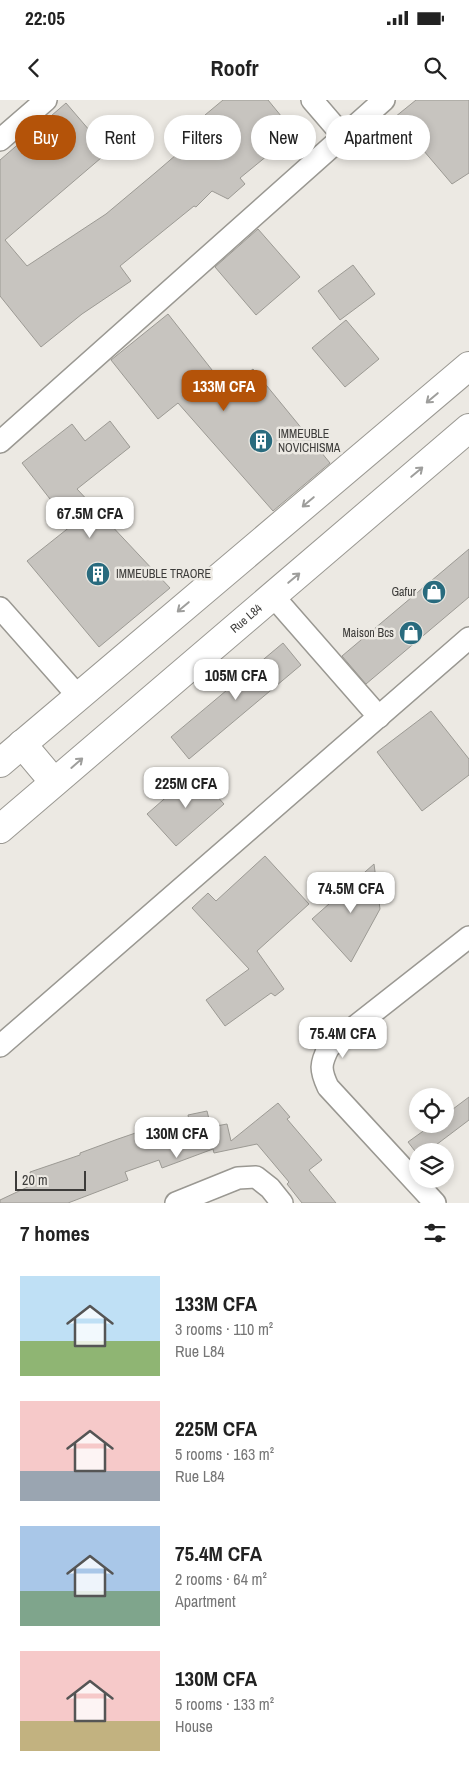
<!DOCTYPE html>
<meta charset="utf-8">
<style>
:root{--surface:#fff;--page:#f6f6f6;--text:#222;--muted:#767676;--accent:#b45309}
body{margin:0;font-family:"Archivo Narrow",sans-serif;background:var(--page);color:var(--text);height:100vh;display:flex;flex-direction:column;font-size:19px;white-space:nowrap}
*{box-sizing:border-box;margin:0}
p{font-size:16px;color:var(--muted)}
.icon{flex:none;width:28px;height:28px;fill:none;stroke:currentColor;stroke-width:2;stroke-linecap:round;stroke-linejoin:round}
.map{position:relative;height:1103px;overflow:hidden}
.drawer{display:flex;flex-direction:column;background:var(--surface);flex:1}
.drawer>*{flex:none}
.guide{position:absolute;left:15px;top:15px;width:440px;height:45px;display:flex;gap:10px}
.tools{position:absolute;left:409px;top:988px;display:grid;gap:10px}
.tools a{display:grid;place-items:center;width:45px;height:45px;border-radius:50%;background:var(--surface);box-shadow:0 2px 8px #0003;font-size:25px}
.scale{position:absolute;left:15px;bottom:12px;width:71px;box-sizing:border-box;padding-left:5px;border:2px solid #3d3c3a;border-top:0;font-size:14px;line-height:18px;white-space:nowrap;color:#3d3c3a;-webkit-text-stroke:4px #ece9e3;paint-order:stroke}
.price{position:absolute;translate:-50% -42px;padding:0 11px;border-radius:10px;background:#fff;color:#222;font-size:16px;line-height:32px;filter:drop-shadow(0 1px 2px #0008)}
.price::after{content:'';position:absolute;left:50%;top:30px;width:15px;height:11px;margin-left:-8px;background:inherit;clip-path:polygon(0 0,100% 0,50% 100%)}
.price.on{background:var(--accent);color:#fff}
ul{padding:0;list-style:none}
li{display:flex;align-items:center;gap:15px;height:125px;padding:0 20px}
li span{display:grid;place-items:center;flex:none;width:140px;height:100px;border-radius:0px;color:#555}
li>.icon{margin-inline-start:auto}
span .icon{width:60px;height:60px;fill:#fffc;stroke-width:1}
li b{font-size:21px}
h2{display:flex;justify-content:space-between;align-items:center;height:60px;padding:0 20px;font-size:21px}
.pill{padding:0 18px;border-radius:22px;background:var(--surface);box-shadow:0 2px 8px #0003;font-size:18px;line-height:45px}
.pill.on{background:var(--accent);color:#fff}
.status{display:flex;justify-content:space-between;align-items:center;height:35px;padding:0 25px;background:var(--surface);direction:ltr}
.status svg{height:14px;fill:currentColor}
header{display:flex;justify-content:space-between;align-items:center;height:65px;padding:0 20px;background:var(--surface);font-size:22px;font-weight:700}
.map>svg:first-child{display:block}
.building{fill:#c7c4bf;stroke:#9c9a94}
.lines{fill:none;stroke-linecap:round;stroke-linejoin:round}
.minor-casing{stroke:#9a9892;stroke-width:24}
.secondary-casing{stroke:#9a9892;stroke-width:30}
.minor{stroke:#fff;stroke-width:21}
.secondary{stroke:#fff;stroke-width:28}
.oneway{stroke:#9e9e9c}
.labels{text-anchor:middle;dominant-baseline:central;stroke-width:5;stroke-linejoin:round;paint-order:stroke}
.poi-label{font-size:12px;fill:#3d3c3a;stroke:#ece9e3;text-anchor:start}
.street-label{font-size:12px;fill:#3d3c3a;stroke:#ece9e3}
</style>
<div class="status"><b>22:05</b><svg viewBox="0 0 49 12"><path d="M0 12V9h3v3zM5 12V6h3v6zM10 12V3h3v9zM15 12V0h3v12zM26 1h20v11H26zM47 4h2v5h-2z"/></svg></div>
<header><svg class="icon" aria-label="back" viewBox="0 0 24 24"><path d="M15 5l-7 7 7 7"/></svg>Roofr<svg class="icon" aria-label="search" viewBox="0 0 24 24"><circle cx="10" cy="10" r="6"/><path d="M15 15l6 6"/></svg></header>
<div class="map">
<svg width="469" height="1103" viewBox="0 0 469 1103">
<rect width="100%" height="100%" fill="#ece9e3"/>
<g class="building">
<path d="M223,0H268L295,33L240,78L245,84L228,99L212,91L196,107L194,106L120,166L131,181L82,214L41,247L0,196V60L66,3L108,52L5,140L27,166L106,114L155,73L212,24L205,15Z"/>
<path d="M416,0H469V73L452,84L395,17Z"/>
<path d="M258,129L300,177L256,215L215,167Z"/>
<path d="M353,165L375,194L340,220L318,191Z"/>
<path d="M168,214L227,289L253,269L330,363L273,411L178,303L158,319L111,260Z"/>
<path d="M346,220L379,259L345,287L312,248Z"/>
<path d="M110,321L130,347L77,389L170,488L99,547L27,461L71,426L22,363L72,324L85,341Z"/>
<path d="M469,449V497L366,584L342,556Z"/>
<path d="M283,543L301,565L189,659L171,637Z"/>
<path d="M431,611L469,659V675L422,711L377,652Z"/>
<path d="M195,672L224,704L176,746L147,714Z"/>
<path d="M265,756L309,804L257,851L284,889L275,896L271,893L225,926L206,900L249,869L192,808L208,793L216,801Z"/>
<path d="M374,764L380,809L351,862L312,819Z"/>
<path d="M469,997V1020L428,1051H418V1055L408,1042L433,1024H445V1015Z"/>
<path d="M278,1003L290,1017L287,1019L322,1060L309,1070L336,1103H302L287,1084L289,1082L257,1044L214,1053L213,1049L162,1068L159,1060L125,1072L128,1080L68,1103H0V1100L34,1084L30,1072L80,1055V1053L118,1039L150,1028L156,1044L191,1031L188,1015L207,1011L211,1027L227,1024L231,1041Z"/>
</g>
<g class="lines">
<g class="minor-casing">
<g id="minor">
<path d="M312,0L343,36"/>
<path d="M0,40L46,0"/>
<path d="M0,342L384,0"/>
<path d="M273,496L379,617"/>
<path d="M0,508L78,596"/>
<path d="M0,946L469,538"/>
<path d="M176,1103L238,1078L256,1077L270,1088L282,1103"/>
<path d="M435,1103L328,987C320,970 320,964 329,947L469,837"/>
</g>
</g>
<g class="secondary-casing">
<g id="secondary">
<path d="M22,644L54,682"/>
<path d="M0,663L469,266"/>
<path id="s1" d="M0,729L469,328"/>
</g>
</g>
<use href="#minor" class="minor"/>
<use href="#secondary" class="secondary"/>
</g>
<defs><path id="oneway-shaft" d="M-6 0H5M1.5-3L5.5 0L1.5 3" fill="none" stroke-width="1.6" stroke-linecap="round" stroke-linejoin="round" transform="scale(1.25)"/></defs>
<g class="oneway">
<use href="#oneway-shaft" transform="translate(432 298) rotate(140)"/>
<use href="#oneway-shaft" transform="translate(417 372) rotate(-40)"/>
<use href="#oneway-shaft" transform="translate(308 402) rotate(140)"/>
<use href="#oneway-shaft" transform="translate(294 478) rotate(-40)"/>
<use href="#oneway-shaft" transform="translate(183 507) rotate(140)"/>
<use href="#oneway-shaft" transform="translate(77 663) rotate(-41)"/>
</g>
<defs>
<g id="building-disc" transform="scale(1.25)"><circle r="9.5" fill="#296b7e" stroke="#ece9e3"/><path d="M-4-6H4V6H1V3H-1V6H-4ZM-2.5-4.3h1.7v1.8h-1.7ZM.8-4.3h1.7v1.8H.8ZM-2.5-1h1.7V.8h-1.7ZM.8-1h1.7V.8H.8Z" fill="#fff"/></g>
<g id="shop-disc" transform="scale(1.25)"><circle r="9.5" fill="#296b7e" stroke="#ece9e3"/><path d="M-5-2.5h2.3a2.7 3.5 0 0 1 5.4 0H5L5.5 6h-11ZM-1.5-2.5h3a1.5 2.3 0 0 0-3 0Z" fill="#fff"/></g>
</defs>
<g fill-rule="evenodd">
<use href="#building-disc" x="261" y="341"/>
<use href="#building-disc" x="98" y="474"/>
<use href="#shop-disc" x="434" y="492"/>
<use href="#shop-disc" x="411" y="533"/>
</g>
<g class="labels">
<g class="poi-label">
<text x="278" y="334">IMMEUBLE<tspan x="278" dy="14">NOVICHISMA</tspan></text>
<text x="116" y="474">IMMEUBLE TRAORE</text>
<text x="416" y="492" text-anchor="end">Gafur</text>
<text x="394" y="533" text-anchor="end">Maison Bcs</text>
</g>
<g class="street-label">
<text stroke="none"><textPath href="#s1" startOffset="324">Rue L84</textPath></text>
</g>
</g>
</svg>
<div class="tools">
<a><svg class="icon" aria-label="locate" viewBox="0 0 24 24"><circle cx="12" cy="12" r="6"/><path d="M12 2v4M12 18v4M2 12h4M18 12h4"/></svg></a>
<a><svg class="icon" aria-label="layers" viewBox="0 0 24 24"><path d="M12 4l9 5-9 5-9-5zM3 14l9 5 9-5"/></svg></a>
</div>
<div class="scale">20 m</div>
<b class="price on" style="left:224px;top:312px">133M CFA</b>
<b class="price" style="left:90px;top:439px">67.5M CFA</b>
<b class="price" style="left:236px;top:601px">105M CFA</b>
<b class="price" style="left:186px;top:709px">225M CFA</b>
<b class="price" style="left:351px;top:814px">74.5M CFA</b>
<b class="price" style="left:343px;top:959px">75.4M CFA</b>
<b class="price" style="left:177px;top:1059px">130M CFA</b>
<div class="guide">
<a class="pill on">Buy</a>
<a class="pill">Rent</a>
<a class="pill">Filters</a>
<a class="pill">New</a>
<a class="pill">Apartment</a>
</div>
</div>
<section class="drawer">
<h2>7 homes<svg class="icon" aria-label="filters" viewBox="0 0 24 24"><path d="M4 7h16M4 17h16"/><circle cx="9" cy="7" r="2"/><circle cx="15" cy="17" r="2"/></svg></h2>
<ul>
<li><span style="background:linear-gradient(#bfe0f5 65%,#8fb573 0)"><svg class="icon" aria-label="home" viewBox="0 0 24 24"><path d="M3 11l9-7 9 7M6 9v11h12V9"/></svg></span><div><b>133M CFA</b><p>3 rooms · 110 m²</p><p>Rue L84</p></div></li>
<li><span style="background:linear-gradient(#f6c9c9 70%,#9aa5b1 0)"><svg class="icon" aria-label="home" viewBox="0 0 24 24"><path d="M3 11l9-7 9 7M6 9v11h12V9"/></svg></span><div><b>225M CFA</b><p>5 rooms · 163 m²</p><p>Rue L84</p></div></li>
<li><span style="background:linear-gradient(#a9c7e8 65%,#7fa58c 0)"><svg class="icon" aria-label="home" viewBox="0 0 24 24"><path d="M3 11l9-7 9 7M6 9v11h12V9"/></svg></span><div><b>75.4M CFA</b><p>2 rooms · 64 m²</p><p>Apartment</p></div></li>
<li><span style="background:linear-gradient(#f6c9c9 70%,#c2b280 0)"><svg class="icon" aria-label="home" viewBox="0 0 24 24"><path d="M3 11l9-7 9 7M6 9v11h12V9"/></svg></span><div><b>130M CFA</b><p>5 rooms · 133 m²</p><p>House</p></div></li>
</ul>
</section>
